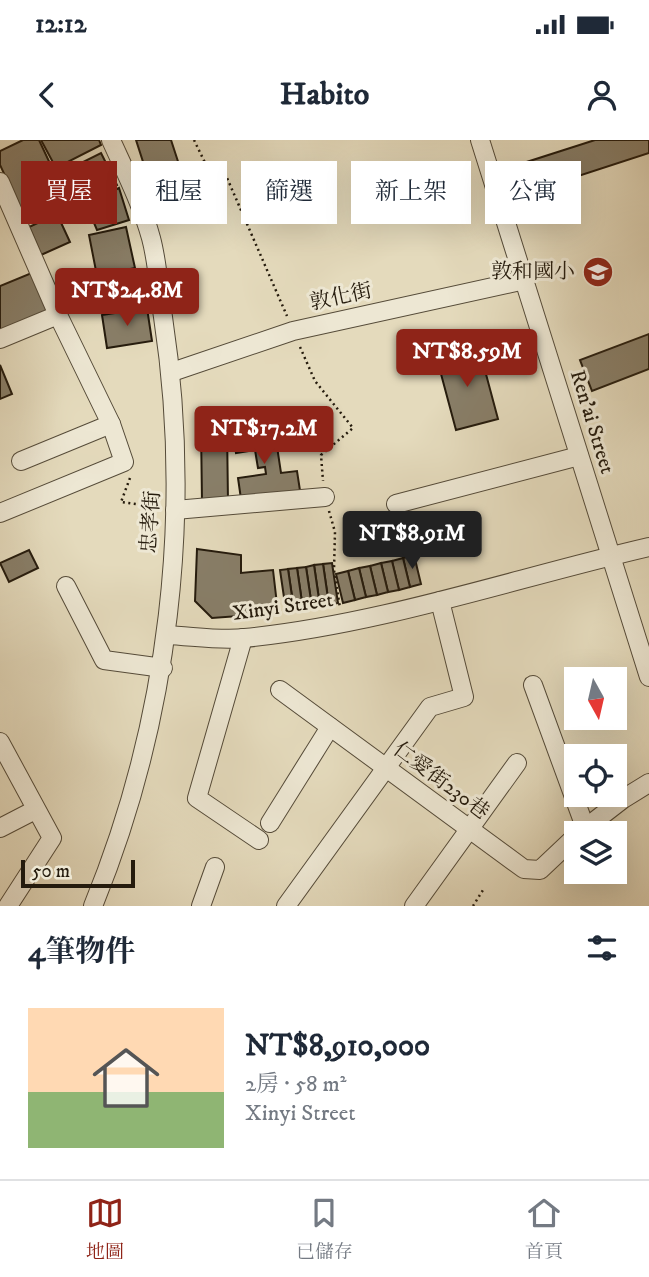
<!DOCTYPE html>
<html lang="zh-TW">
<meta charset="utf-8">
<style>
:root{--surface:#fff;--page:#f6f6f7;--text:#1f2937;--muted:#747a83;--line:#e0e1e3;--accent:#8f2418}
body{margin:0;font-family:"IM FELL DW Pica","Noto Serif TC",serif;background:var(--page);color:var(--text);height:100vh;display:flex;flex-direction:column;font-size:26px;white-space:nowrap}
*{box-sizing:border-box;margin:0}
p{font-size:23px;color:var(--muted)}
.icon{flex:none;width:38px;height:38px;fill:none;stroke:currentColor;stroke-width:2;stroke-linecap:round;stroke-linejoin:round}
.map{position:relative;height:766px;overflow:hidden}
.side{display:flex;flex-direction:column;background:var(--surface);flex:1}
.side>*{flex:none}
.guide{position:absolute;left:21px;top:21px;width:607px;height:63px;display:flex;gap:14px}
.needle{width:46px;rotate:172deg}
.fabs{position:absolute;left:564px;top:527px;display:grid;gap:14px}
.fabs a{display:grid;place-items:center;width:63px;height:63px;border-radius:0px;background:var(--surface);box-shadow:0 7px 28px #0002;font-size:35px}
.scale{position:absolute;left:21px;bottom:18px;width:114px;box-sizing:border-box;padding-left:7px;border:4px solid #251b0d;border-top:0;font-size:19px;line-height:24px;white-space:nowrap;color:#251b0d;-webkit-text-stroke:5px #ede7d3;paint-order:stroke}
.price{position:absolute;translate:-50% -60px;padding:0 16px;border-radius:7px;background:var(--accent);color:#fff;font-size:23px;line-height:46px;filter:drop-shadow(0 2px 4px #0008)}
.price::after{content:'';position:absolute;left:50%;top:42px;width:21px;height:16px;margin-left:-10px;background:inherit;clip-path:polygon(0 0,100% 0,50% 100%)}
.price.current{background:#222;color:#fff}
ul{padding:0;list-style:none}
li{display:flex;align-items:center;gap:21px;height:175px;padding:0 28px}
li span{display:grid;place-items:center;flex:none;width:196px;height:140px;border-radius:0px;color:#555}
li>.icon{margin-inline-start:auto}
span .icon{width:84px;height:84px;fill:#fffc;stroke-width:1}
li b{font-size:30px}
h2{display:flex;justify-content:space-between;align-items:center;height:84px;padding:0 28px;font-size:30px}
.pill{padding:0 24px;border-radius:0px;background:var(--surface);box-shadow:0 7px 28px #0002;font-size:24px;line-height:63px}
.pill.current{background:var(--accent);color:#fff}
.status{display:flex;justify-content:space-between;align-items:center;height:49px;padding:0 35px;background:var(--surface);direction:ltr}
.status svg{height:19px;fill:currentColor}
header{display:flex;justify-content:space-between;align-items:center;height:91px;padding:0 28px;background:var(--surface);font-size:32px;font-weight:800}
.dock{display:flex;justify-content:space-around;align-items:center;height:98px;border-top:2px solid var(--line);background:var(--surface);font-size:19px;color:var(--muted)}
.dock a{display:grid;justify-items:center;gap:4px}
.dock .current{color:var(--accent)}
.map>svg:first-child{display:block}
.building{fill:#887e68;stroke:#251b0d;stroke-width:2}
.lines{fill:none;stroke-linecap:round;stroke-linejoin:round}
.minor-casing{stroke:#554b39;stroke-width:20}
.path{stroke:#251b0d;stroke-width:2.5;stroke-dasharray:2 3.5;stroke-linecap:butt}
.minor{stroke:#ede7d3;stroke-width:18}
.labels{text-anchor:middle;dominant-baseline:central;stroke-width:6;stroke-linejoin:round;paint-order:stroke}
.poi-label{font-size:21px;fill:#251b0d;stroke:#ede7d3;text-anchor:end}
.street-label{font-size:21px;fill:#251b0d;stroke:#ede7d3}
</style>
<div class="status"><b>12:12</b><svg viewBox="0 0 49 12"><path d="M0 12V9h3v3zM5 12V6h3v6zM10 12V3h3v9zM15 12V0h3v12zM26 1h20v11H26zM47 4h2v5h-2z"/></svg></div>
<header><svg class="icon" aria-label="back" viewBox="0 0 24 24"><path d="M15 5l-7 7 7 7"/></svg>Habito<svg class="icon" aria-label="person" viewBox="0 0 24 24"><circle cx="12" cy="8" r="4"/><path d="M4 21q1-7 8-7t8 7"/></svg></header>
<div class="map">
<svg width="649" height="766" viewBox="0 0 649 766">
<rect width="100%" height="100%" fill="#e4dabc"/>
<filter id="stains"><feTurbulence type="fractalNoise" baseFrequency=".00286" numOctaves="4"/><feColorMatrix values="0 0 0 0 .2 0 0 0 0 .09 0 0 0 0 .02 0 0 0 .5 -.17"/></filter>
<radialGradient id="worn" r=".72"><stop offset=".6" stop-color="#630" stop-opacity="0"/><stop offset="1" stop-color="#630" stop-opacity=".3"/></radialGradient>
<g class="building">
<path d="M23,0H39L62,49L20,68L0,25V11Z"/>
<path d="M41,0H99L101,5L56,28Z"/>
<path d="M136,0H171L186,46L154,56Z"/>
<path d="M595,0H649V13L520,55L511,27Z"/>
<path d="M101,13L117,45L75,66L59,34Z"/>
<path d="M119,48L129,80L97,90L86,64Z"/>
<path d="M57,74L70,102L41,115L29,87Z"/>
<path d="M126,87L135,128L97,136L89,95Z"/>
<path d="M34,132L50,170L0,191V146Z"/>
<path d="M147,168L152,201L107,208L102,175Z"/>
<path d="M649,194V229L592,251L580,220Z"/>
<path d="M479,208L498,279L456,290L437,219Z"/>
<path d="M0,225L12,254L0,259Z"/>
<path d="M273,280L281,333L297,331L301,357L242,366L238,338L266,334L265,327L258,328L255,310L236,313L232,286Z"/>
<path d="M201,287H227L228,362H202Z"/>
<path d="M197,409L241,415V433L273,430L278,473L212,478L195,461Z"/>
<path d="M29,410L38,428L9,442L0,423Z"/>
<path d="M414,415L421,444L410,447L403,418Z"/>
<path d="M403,418L410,447L399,450L392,421Z"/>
<path d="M392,421L399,450L388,452L381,423Z"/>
<path d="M332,423L338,463L329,465L323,424Z"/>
<path d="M381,423L388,452L377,455L370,426Z"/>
<path d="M323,424L329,465L320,466L314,425Z"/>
<path d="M314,425L320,466L312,467L306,427Z"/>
<path d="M370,426L377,455L366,457L359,428Z"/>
<path d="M306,427L312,467L303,469L297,428Z"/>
<path d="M297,428L303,469L294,470L288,429Z"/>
<path d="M359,428L366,457L355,460L348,431Z"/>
<path d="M288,429L294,470L286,471L280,430Z"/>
<path d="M348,431L355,460L343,463L336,434Z"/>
</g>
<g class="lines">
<g class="minor-casing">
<g id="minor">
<path d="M480,0L649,537"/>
<path d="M0,42L58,175L111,284L124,322L0,373"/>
<path d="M0,199L58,175"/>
<path d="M172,232L293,191L525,140"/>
<path d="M21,321L111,284"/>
<path d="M396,364L579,316"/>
<path d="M175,370L325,357"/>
<path d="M66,446L104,520L163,528"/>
<path d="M166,495C192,496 220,501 245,498C383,484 515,438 649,407"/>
<path d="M243,498L197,658L259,700"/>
<path d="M533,545L585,687"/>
<path d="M280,550L524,729L540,730L576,696"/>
<path d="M0,602L52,698L8,766"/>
<path d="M270,683L330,587"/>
<path d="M0,688L35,670"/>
<path d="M579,693L623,659L649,643"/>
<path d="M93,766C169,581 193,374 163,177C159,151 158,124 151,98C142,65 125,31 111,0"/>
<path d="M201,766L215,727"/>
<path d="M286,766L430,567L464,557L440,461"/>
<path d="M414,766L517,623"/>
</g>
</g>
<g class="path">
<path d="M194,0L211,35L224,31L287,176"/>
<path d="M300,207L315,241L353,288L321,315L323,341"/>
<path d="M130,338L121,362L158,367"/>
<path d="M329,371L335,392L334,430L340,468"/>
<path d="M473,766L483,750"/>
</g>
<use href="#minor" class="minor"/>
</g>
<defs>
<g id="school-disc" transform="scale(1.575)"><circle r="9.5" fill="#8f2418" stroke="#ede7d3"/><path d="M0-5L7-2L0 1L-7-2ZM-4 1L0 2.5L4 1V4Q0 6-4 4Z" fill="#fff"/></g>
</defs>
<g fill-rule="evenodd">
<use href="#school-disc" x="598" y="132"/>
</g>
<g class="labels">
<g class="poi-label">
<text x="575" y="132">敦和國小</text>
</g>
<g class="street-label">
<text transform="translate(341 157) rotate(-12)">敦化街</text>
<text transform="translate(592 282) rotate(73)">Ren’ai Street</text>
<text transform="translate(151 382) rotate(-86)">忠孝街</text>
<text transform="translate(283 467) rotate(-8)">Xinyi Street</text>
<text transform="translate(441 641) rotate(37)">仁愛街230巷</text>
</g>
</g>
<rect width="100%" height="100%" filter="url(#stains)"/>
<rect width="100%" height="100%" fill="url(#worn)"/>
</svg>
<div class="fabs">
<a><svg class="needle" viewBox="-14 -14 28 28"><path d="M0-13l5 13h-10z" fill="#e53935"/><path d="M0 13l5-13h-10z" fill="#747a83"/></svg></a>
<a><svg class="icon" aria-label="locate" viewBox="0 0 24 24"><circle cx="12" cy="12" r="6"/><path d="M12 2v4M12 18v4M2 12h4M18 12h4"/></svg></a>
<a><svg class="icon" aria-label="layers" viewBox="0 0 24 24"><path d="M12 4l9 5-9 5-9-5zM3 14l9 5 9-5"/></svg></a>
</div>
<div class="scale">50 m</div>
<b class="price" style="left:127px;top:188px">NT$24.8M</b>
<b class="price" style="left:467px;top:249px">NT$8.59M</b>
<b class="price" style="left:264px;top:326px">NT$17.2M</b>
<b class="price current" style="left:412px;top:431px">NT$8.91M</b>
<div class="guide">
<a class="pill current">買屋</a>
<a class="pill">租屋</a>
<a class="pill">篩選</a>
<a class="pill">新上架</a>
<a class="pill">公寓</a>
</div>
</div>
<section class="side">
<h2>4筆物件<svg class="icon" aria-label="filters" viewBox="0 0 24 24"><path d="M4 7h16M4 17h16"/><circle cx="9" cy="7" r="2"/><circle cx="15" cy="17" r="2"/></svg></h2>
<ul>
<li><span style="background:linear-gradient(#ffd9b3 60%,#8fb573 0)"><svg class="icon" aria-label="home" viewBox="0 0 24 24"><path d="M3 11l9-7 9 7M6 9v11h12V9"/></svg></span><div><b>NT$8,910,000</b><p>2房 · 58 m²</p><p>Xinyi Street</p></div></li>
</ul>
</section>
<nav class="dock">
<a class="current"><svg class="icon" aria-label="map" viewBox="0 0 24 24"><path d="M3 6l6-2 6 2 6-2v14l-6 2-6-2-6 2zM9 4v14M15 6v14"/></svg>地圖</a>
<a><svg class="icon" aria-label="saved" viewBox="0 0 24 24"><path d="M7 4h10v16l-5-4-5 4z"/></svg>已儲存</a>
<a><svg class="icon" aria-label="home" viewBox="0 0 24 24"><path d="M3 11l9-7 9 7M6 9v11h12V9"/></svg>首頁</a>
</nav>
